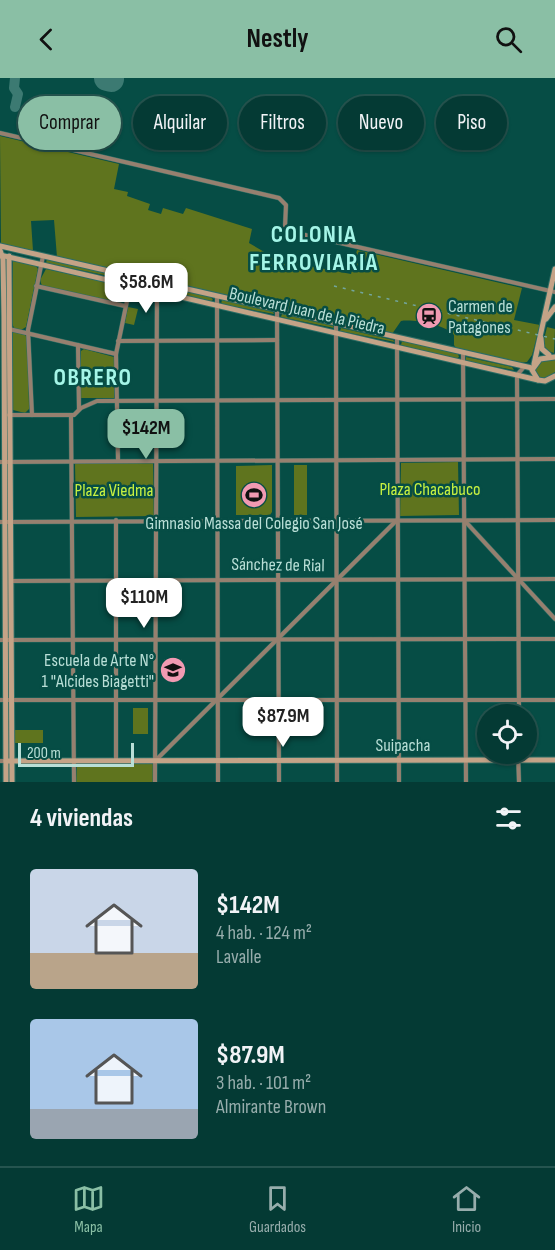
<!DOCTYPE html>
<html lang="es">
<meta charset="utf-8">
<style>
:root{--surface:#043a34;--page:#124540;--text:#f1f3f6;--muted:#97adac;--line:#25544f;--accent:#8abfa5}
body{margin:0;font-family:"Sofia Sans Condensed",sans-serif;background:var(--page);color:var(--text);height:100vh;display:flex;flex-direction:column;font-size:22px;white-space:nowrap}
*{box-sizing:border-box;margin:0}
p{font-size:20px;color:var(--muted)}
.icon{flex:none;width:33px;height:33px;fill:none;stroke:currentColor;stroke-width:2;stroke-linecap:round;stroke-linejoin:round}
.map{position:relative;height:704px;overflow:hidden}
.side{display:flex;flex-direction:column;background:var(--surface);flex:1}
.side>*{flex:none}
.hud{position:absolute;left:18px;top:18px;width:519px;height:54px;display:flex;gap:12px}
.buttons{position:absolute;left:477px;top:626px;display:grid;gap:12px}
.buttons a{display:grid;place-items:center;width:60px;height:60px;border-radius:50%;background:var(--surface);box-shadow:0 2px 4px #0004,0 0 0 2px var(--line);font-size:30px}
.scale{position:absolute;left:18px;bottom:15px;width:116px;box-sizing:border-box;padding-left:6px;border:3px solid #b9dfd7;border-top:0;font-size:16px;line-height:21px;white-space:nowrap;color:#b9dfd7;-webkit-text-stroke:4px #064d45;paint-order:stroke}
.price{position:absolute;translate:-50% -51px;padding:0 14px;border-radius:12px;background:#fff;color:#222;font-size:20px;line-height:39px;filter:drop-shadow(0 2px 3px #0008)}
.price::after{content:'';position:absolute;left:50%;top:36px;width:18px;height:14px;margin-left:-9px;background:inherit;clip-path:polygon(0 0,100% 0,50% 100%)}
.price.current{background:var(--accent);color:#111}
ul{padding:0;list-style:none}
li{display:flex;align-items:center;gap:18px;height:150px;padding:0 30px}
li span{display:grid;place-items:center;flex:none;width:168px;height:120px;border-radius:6px;color:#555}
li>.icon{margin-inline-start:auto}
span .icon{width:72px;height:72px;fill:#fffc;stroke-width:1}
li b{font-size:26px}
h2{display:flex;justify-content:space-between;align-items:center;height:72px;padding:0 30px;font-size:26px}
.chip{padding:0 21px;border-radius:27px;background:var(--surface);box-shadow:0 2px 4px #0004,0 0 0 2px var(--line);font-size:21px;line-height:54px}
.chip.current{background:var(--accent);color:#111}
header{display:flex;justify-content:space-between;align-items:center;height:78px;padding:0 30px;background:var(--accent);color:#111;font-size:27px;font-weight:700}
.tab-bar{display:flex;justify-content:space-around;align-items:center;height:84px;border-top:2px solid var(--line);background:var(--surface);font-size:16px;color:var(--muted)}
.tab-bar a{display:grid;justify-items:center;gap:3px}
.tab-bar .current{color:var(--accent)}
.map>svg:first-child{display:block}
.green{fill:#5f741e}
.lines{fill:none;stroke-linecap:round;stroke-linejoin:round}
.taxiway{stroke:#3c7a72;stroke-width:10}
.runway{stroke:#3c7a72;stroke-width:26}
.street-casing{stroke:#2d6d65;stroke-width:5}
.secondary-casing{stroke:#2d6d65;stroke-width:7}
.street{stroke:#96806f;stroke-width:4}
.secondary{stroke:#c4a387;stroke-width:5}
.rail{stroke:#73a69e;stroke-width:1.5;stroke-dasharray:3 6;stroke-linecap:butt}
.labels{text-anchor:middle;dominant-baseline:central;stroke-width:5;stroke-linejoin:round;paint-order:stroke}
.poi-label{font-size:18px;fill:#b9dfd7;stroke:#064d45;text-anchor:start}
.street-label{font-size:18px;fill:#b9dfd7;stroke:#064d45}
.park-label{font-size:18px;fill:#c7f141;stroke:#064d45}
.district-label{font-size:24px;font-weight:bold;letter-spacing:1.5px;fill:#a4f5e7;stroke:#064d45}
</style>
<header><svg class="icon" aria-label="back" viewBox="0 0 24 24"><path d="M15 5l-7 7 7 7"/></svg>Nestly<svg class="icon" aria-label="search" viewBox="0 0 24 24"><circle cx="10" cy="10" r="6"/><path d="M15 15l6 6"/></svg></header>
<div class="map">
<svg width="555" height="704" viewBox="0 0 555 704">
<rect width="100%" height="100%" fill="#064d45"/>
<g class="green">
<path d="M0,58L119,86L114,111L128,114L127,118L150,126L148,132L161,136L163,130L183,136L186,130L252,151L249,165L290,189L299,186L351,196L357,172L522,210L514,242L540,247L532,277L527,284L518,285L456,270L454,267V257C446,247 414,241 401,243L392,256L57,179L54,142L31,143L33,173L1,166Z"/>
<path d="M47,181L127,200L128,202L46,185Z"/>
<path d="M13,182L36,188L38,191L26,249L21,252L14,250L12,245Z"/>
<path d="M46,191L123,208L127,213L125,222L120,225L42,208L40,202Z"/>
<path d="M162,207L211,219L213,222L211,223L161,212L159,209Z"/>
<path d="M222,222L273,234L274,236L221,226Z"/>
<path d="M128,229L138,231L134,247L125,245Z"/>
<path d="M282,236L333,248L334,250L281,239Z"/>
<path d="M547,249L555,251L554,275L548,273L543,266Z"/>
<path d="M341,250L393,262L395,264L340,253Z"/>
<path d="M13,254L25,257L28,261L29,331L25,335L13,332Z"/>
<path d="M402,263L458,276L459,279L456,281L401,267Z"/>
<path d="M84,271L114,279V320H81V273Z"/>
<path d="M466,279L512,289L514,292L466,283Z"/>
<path d="M551,280L555,282V294L547,300H539L534,292L541,282Z"/>
<path d="M458,384L459,437L400,438L401,385Z"/>
<path d="M75,385H153L154,438L76,439Z"/>
<path d="M272,387V434L270,437H236V388Z"/>
<rect x="294" y="387" width="13" height="50"/>
<rect x="133" y="630" width="15" height="26"/>
<rect x="15" y="652" width="28" height="13"/>
<path d="M77,685H151L154,687L153,704H76Z"/>
</g>
<g class="lines">
<path class="taxiway" d="M15,0L14,10L18,16L15,29"/>
<path class="runway" d="M107,0L111,1"/>
<g class="street-casing">
<g id="street">
<path d="M0,55L279,120L286,127L285,149L292,154L555,214"/>
<path d="M36,208L125,228"/>
<path d="M217,218L218,704"/>
<path d="M277,232L279,704"/>
<path d="M336,246L337,704"/>
<path d="M9,251L116,276"/>
<path d="M397,260L399,704"/>
<path d="M118,263L277,262"/>
<path d="M78,267L79,331"/>
<path d="M463,275L466,704"/>
<path d="M9,337H74L81,330L97,323L555,321"/>
<path d="M32,337L28,252L43,178"/>
<path d="M71,338L74,704"/>
<path d="M118,382L116,276L132,199"/>
<path d="M0,384L555,381"/>
<path d="M116,442V682"/>
<path d="M464,442L555,541"/>
<path d="M0,444L555,442"/>
<path d="M11,503L555,501"/>
<path d="M0,562L555,561"/>
<path d="M0,622H555"/>
<path d="M519,636L517,297L524,289"/>
<path d="M518,675L519,704"/>
<path d="M156,682L397,442"/>
<path d="M0,683H6"/>
<path d="M155,704L157,205"/>
</g>
</g>
<g class="secondary-casing">
<g id="secondary">
<path d="M0,168L532,290"/>
<path d="M0,172L3,181L4,239L6,704"/>
<path d="M0,177L538,302"/>
<path d="M9,178L12,704"/>
<path d="M546,241L555,229"/>
<path d="M541,260L542,271L549,277"/>
<path d="M555,279L540,281L532,292L538,302L545,303L555,298"/>
<path d="M534,286L555,191"/>
<path d="M6,683L555,682"/>
</g>
</g>
<use href="#street" class="street"/>
<use href="#secondary" class="secondary"/>
<path class="rail" d="M334,208L555,261"/>
</g>
<defs>
<g id="station-disc" transform="scale(1.35)"><circle r="9.5" fill="#f19ab2" stroke="#064d45"/><path d="M-3-6H3Q5-6 5-4V2Q5 4 3 4L4.5 6H3L1.5 4h-3L-3 6H-4.5L-3 4Q-5 4-5 2V-4Q-5-6-3-6ZM-3.5-4v3h7v-3ZM-3.5 1v1.5H-2V1ZM2 1v1.5H3.5V1Z" fill="#111"/></g>
<g id="stadium-disc" transform="scale(1.35)"><circle r="9.5" fill="#f19ab2" stroke="#064d45"/><path d="M0-5a6.5 5 0 1 0 0 10a6.5 5 0 1 0 0-10ZM-3.5-1.8h7v3.6h-7Z" fill="#111"/></g>
<g id="university-disc" transform="scale(1.35)"><circle r="9.5" fill="#f19ab2" stroke="#064d45"/><path d="M0-5L7-2L0 1L-7-2ZM-4 1L0 2.5L4 1V4Q0 6-4 4Z" fill="#111"/></g>
</defs>
<g fill-rule="evenodd">
<use href="#station-disc" x="429" y="238"/>
<use href="#stadium-disc" x="254" y="417"/>
<use href="#university-disc" x="173" y="592"/>
</g>
<g class="labels">
<g class="poi-label">
<text x="448" y="228">Carmen de<tspan x="448" dy="21">Patagones</tspan></text>
<text x="254" y="445" text-anchor="middle">Gimnasio Massa del Colegio San José</text>
<text x="154" y="582" text-anchor="end">Escuela de Arte N°<tspan x="154" dy="21">1 "Alcides Biagetti"</tspan></text>
</g>
<g class="street-label">
<text transform="translate(307 233) rotate(13)">Boulevard Juan de la Piedra</text>
<text transform="translate(278 487) rotate(1)">Sánchez de Rial</text>
<text x="403" y="667">Suipacha</text>
</g>
<g class="park-label">
<text x="430" y="411">Plaza Chacabuco</text>
<text x="114" y="412">Plaza Viedma</text>
</g>
<g class="district-label">
<text x="314" y="156">COLONIA<tspan x="314" dy="28">FERROVIARIA</tspan></text>
<text x="93" y="299">OBRERO</text>
</g>
</g>
</svg>
<div class="buttons">
<a><svg class="icon" aria-label="locate" viewBox="0 0 24 24"><circle cx="12" cy="12" r="6"/><path d="M12 2v4M12 18v4M2 12h4M18 12h4"/></svg></a>
</div>
<div class="scale">200 m</div>
<b class="price" style="left:146px;top:236px">$58.6M</b>
<b class="price current" style="left:146px;top:382px">$142M</b>
<b class="price" style="left:144px;top:551px">$110M</b>
<b class="price" style="left:283px;top:670px">$87.9M</b>
<div class="hud">
<a class="chip current">Comprar</a>
<a class="chip">Alquilar</a>
<a class="chip">Filtros</a>
<a class="chip">Nuevo</a>
<a class="chip">Piso</a>
</div>
</div>
<section class="side">
<h2>4 viviendas<svg class="icon" aria-label="filters" viewBox="0 0 24 24"><path d="M4 7h16M4 17h16"/><circle cx="9" cy="7" r="2"/><circle cx="15" cy="17" r="2"/></svg></h2>
<ul>
<li><span style="background:linear-gradient(#c9d6e8 70%,#b9a48a 0)"><svg class="icon" aria-label="home" viewBox="0 0 24 24"><path d="M3 11l9-7 9 7M6 9v11h12V9"/></svg></span><div><b>$142M</b><p>4 hab. · 124 m²</p><p>Lavalle</p></div></li>
<li><span style="background:linear-gradient(#a9c7e8 75%,#9aa5b1 0)"><svg class="icon" aria-label="home" viewBox="0 0 24 24"><path d="M3 11l9-7 9 7M6 9v11h12V9"/></svg></span><div><b>$87.9M</b><p>3 hab. · 101 m²</p><p>Almirante Brown</p></div></li>
</ul>
</section>
<nav class="tab-bar">
<a class="current"><svg class="icon" aria-label="map" viewBox="0 0 24 24"><path d="M3 6l6-2 6 2 6-2v14l-6 2-6-2-6 2zM9 4v14M15 6v14"/></svg>Mapa</a>
<a><svg class="icon" aria-label="saved" viewBox="0 0 24 24"><path d="M7 4h10v16l-5-4-5 4z"/></svg>Guardados</a>
<a><svg class="icon" aria-label="home" viewBox="0 0 24 24"><path d="M3 11l9-7 9 7M6 9v11h12V9"/></svg>Inicio</a>
</nav>
